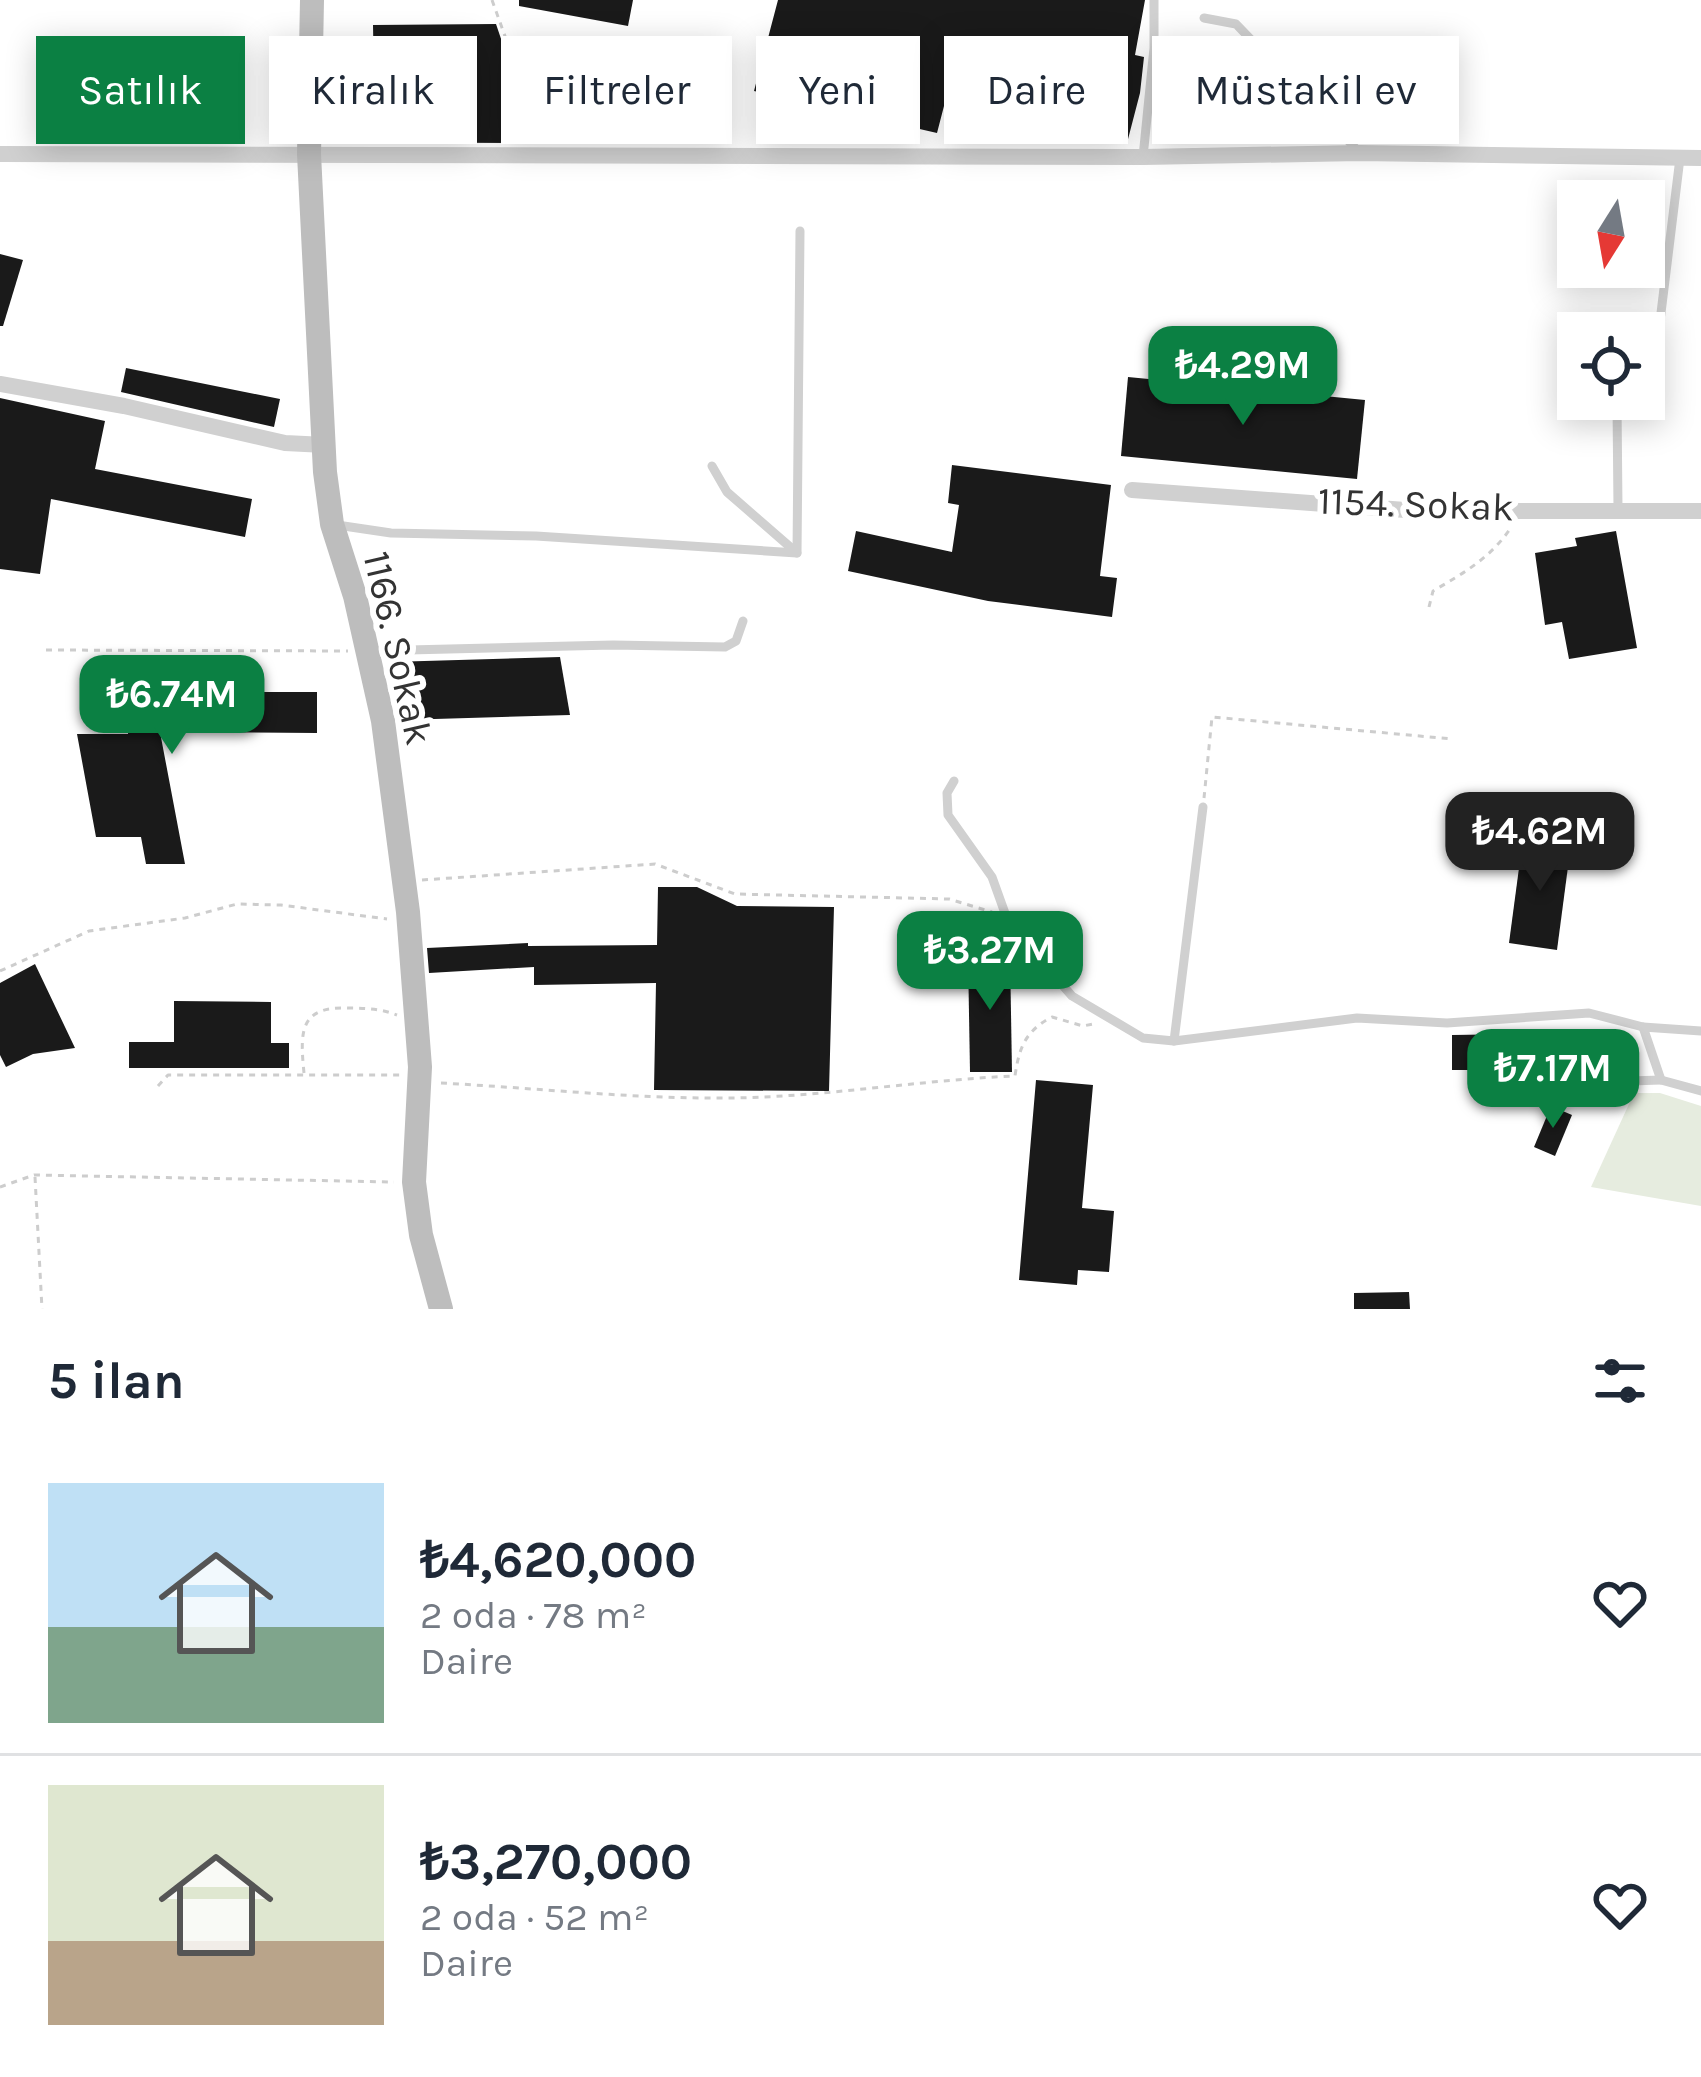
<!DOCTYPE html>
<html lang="tr">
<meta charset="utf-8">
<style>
:root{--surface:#fff;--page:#f6f6f7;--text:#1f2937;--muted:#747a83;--line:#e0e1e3;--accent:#0b8043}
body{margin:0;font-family:Karla,sans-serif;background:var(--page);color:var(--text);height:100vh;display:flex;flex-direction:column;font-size:45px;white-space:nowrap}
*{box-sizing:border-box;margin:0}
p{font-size:39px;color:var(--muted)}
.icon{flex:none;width:66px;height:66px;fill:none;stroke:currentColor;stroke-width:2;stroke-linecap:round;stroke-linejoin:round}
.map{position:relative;height:1309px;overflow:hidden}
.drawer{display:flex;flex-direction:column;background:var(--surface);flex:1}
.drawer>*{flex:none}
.top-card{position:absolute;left:36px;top:36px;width:1629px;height:108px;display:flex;gap:24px}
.needle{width:78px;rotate:191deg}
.fabs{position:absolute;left:1557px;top:180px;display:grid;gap:24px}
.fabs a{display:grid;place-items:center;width:108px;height:108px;border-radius:0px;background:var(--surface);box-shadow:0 6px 30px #0003;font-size:60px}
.price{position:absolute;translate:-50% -102px;padding:0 27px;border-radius:24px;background:var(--accent);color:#fff;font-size:39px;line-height:78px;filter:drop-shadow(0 3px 6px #0008)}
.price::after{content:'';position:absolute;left:50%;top:72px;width:36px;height:27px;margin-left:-18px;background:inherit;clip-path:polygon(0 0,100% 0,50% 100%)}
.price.active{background:#222;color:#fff}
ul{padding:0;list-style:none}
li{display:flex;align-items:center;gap:36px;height:300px;padding:0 48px}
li+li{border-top:3px solid var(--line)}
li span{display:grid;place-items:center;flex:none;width:336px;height:240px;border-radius:0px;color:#555}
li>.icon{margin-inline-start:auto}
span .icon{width:144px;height:144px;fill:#fffc;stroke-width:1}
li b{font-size:51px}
h2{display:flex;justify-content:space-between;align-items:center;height:144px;padding:0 48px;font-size:51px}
.tag{padding:0 42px;border-radius:0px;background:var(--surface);box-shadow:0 6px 30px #0003;font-size:42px;line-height:108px}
.tag.active{background:var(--accent);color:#fff}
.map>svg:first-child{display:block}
.green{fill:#e6ecdf}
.building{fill:#1a1a1a}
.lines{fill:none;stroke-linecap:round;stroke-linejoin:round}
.path{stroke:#cdcdcd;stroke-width:3;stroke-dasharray:6 6;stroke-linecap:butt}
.lane{stroke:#d0d0d0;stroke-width:9}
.street{stroke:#d0d0d0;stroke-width:16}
.secondary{stroke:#bdbdbd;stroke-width:24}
.labels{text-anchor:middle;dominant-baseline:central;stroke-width:12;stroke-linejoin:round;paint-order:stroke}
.street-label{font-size:39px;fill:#333;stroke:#fff}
</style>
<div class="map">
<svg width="1701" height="1309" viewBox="0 0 1701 1309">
<rect width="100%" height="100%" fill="#fff"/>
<path class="green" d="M1634,1093H1660L1701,1106V1206L1591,1187Z"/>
<g class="building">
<path d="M519,0H633L628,26L519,6Z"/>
<path d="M778,0H1145L1135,55L1144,57L1140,93L1127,143L1030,137L1037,110L1009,102L944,106L937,133L754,91Z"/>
<path d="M496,24L520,95V120H527L536,143L328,142V123H336L335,82H374L373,25Z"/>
<path d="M0,254L23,260L3,326H0Z"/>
<path d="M126,368L280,399L274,427L121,392Z"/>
<path d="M1128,377L1365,400L1357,479L1121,456Z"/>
<path d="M0,398L105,421L95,469L252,499L245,537L51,499L40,574L0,569Z"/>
<path d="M952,465L1111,485L1100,576L1117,578L1112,617L988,601L848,571L856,531L952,552L959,505L948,503Z"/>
<path d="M1616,531L1637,648L1569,659L1562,622L1545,625L1535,553L1577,546L1575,538Z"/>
<path d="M560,657L570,715L401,720L390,662Z"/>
<path d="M251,692H317V733L160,732L185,864H146L141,837H96L77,734H128L129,693Z"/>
<path d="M1523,838L1571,844L1557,950L1509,943Z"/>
<path d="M658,887H697L737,906L834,907L829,1091L654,1090L656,983L534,985V967L429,973L427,948L528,943V946L657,945Z"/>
<path d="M1010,954L1012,1072H970L968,955Z"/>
<path d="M35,964L75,1048L33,1054L6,1067L0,1055V983Z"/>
<path d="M174,1001L271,1002V1043H289V1068H129V1042H174Z"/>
<path d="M1519,1034L1520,1070H1452V1035Z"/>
<path d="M1579,1056L1609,1061L1606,1081L1576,1076Z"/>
<path d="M1036,1080L1093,1085L1082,1208L1114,1211L1109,1272L1078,1270L1077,1285L1019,1280Z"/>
<path d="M1551,1106L1572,1115L1555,1156L1534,1147Z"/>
<path d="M1409,1292L1410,1309H1354V1293Z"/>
</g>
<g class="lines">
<g class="path">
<path d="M492,0L543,142"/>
<path d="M1429,607L1433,591C1464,573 1492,557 1512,526"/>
<path d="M46,650L348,651"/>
<path d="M1204,798L1212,717L1452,739"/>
<path d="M422,880L655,864L735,894L949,899L992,912"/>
<path d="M0,971L89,931L185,918L237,904L281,905L387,919"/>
<path d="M304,1073C300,1032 299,1006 348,1008C365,1008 382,1009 397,1015"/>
<path d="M441,1083C536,1088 633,1099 729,1098C825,1097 919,1080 1015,1076C1019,1048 1025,1031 1052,1017L1083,1026L1093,1024"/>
<path d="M158,1086L168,1075H403"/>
<path d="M35,1177L42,1309"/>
<path d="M0,1187L34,1175L394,1182"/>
</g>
<g class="lane">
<path d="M1204,18L1236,24L1360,153"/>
<path d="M1143,157L1154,48V0"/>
<path d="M1644,384L1653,378L1680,158"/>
<path d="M712,466L727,492L797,553"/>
<path d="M1618,509L1617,404L1620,399"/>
<path d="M337,525L391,533L536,536L797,553L800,231"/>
<path d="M368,651L613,645L725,647L736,641L743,621"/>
<path d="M954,781L947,793L948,815L992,877L1006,916L1021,938L1072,996L1143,1038L1174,1041L1357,1018L1447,1023L1589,1013L1643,1027L1701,1031"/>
<path d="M1174,1041L1203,807"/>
<path d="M1661,1080L1701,1091"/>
<path d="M1592,1098L1615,1102L1630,1081L1661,1080L1643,1027"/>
</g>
<g class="street">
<path d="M0,154L1143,157L1360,153L1701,158"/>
<path d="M0,384L124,406L285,443L325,445"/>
<path d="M1132,490L1419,511H1701"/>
</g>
<path class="secondary" d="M312,0L309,154L325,472L332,524L355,596L383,721L408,912L420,1067L414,1182L421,1235L441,1309"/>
</g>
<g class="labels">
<g class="street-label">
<text transform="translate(1416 504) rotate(2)">1154. Sokak</text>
<text transform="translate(398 648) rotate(77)">1166. Sokak</text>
</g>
</g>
</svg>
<div class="fabs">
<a><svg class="needle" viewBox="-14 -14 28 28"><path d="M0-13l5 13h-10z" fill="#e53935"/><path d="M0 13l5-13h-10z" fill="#747a83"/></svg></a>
<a><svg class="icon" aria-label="locate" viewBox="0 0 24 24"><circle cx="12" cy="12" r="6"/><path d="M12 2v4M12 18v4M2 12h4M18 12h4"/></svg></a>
</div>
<b class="price" style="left:1243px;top:428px">₺4.29M</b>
<b class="price" style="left:172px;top:757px">₺6.74M</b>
<b class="price active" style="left:1540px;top:894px">₺4.62M</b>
<b class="price" style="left:990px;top:1013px">₺3.27M</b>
<b class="price" style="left:1553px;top:1131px">₺7.17M</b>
<div class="top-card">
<a class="tag active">Satılık</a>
<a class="tag">Kiralık</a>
<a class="tag">Filtreler</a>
<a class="tag">Yeni</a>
<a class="tag">Daire</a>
<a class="tag">Müstakil ev</a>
</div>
</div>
<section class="drawer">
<h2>5 ilan<svg class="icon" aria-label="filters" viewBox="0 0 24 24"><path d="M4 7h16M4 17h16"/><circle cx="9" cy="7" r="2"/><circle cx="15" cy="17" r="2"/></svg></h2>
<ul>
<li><span style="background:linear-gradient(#bfe0f5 60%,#7fa58c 0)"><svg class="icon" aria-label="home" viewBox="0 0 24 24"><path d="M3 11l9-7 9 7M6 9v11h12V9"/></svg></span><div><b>₺4,620,000</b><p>2 oda · 78 m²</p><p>Daire</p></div><svg class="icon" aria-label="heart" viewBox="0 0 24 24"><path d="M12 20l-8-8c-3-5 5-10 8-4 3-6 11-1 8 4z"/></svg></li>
<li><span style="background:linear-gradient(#dfe7d0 65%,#b9a48a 0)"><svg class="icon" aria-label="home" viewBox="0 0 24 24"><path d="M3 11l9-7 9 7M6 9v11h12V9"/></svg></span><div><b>₺3,270,000</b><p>2 oda · 52 m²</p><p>Daire</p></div><svg class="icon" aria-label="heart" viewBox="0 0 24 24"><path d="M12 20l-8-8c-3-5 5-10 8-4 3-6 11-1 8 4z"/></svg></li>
</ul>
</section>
